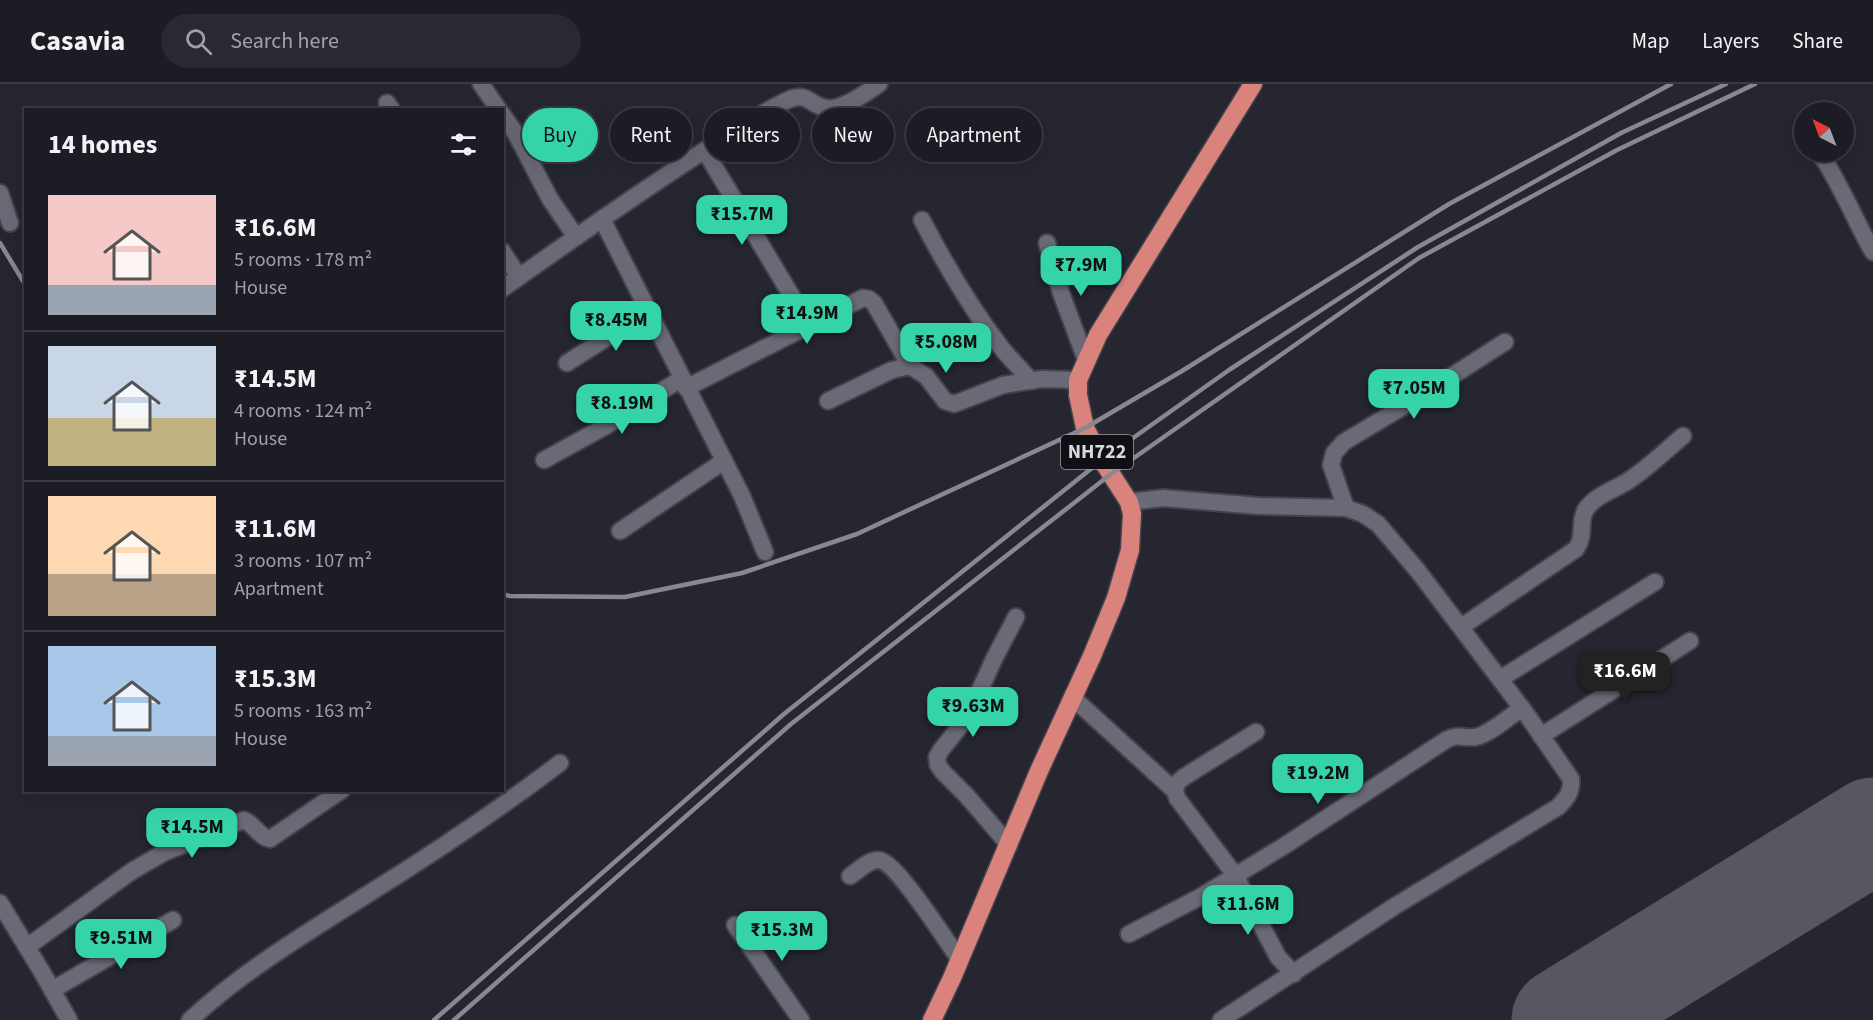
<!DOCTYPE html>
<meta charset="utf-8">
<style>
:root{--surface:#1c1c24;--page:#292931;--text:#f1f3f6;--muted:#a0a1a6;--line:#3a3a41;--accent:#34d4a8}
body{margin:0;font-family:"Source Sans 3",sans-serif;background:var(--page);color:var(--text);height:100vh;display:flex;flex-direction:column;font-size:22px;white-space:nowrap}
*{box-sizing:border-box;margin:0}
p{font-size:20px;color:var(--muted)}
.icon{flex:none;width:33px;height:33px;fill:none;stroke:currentColor;stroke-width:2;stroke-linecap:round;stroke-linejoin:round}
.map{position:relative;flex:1;overflow:hidden}
.panel{position:absolute;left:24px;top:24px;width:480px;height:684px;display:flex;flex-direction:column;background:var(--surface);border-radius:0px;box-shadow:0 6px 24px #0002,0 0 0 2px var(--line)}
.panel>*{flex:none}
.banner{position:absolute;left:522px;top:24px;width:570px;height:54px;display:flex;gap:12px}
.needle{width:39px;rotate:318deg}
.buttons{position:absolute;left:1794px;top:18px;display:grid;gap:12px}
.buttons a{display:grid;place-items:center;width:60px;height:60px;border-radius:50%;background:var(--surface);box-shadow:0 6px 24px #0002,0 0 0 2px var(--line);font-size:30px}
.price{position:absolute;translate:-50% -51px;padding:0 14px;border-radius:12px;background:var(--accent);color:#111;font-size:20px;line-height:39px;filter:drop-shadow(0 2px 3px #0008)}
.price::after{content:'';position:absolute;left:50%;top:36px;width:18px;height:14px;margin-left:-9px;background:inherit;clip-path:polygon(0 0,100% 0,50% 100%)}
.price.selected{background:#222;color:#fff}
ul{padding:0;list-style:none}
li{display:flex;align-items:center;gap:18px;height:150px;padding:0 24px}
li+li{border-top:2px solid var(--line)}
li span{display:grid;place-items:center;flex:none;width:168px;height:120px;border-radius:0px;color:#555}
li>.icon{margin-inline-start:auto}
span .icon{width:72px;height:72px;fill:#fffc;stroke-width:1}
li b{font-size:26px}
h2{display:flex;justify-content:space-between;align-items:center;height:72px;padding:0 24px;font-size:26px}
.tag{padding:0 21px;border-radius:27px;background:var(--surface);box-shadow:0 6px 24px #0002,0 0 0 2px var(--line);font-size:21px;line-height:54px}
.tag.selected{background:var(--accent);color:#111}
header{display:flex;align-items:center;gap:36px;box-sizing:border-box;height:84px;padding:0 30px;background:var(--surface);border-bottom:2px solid var(--line)}
header strong{font-size:28px}
nav{display:flex;gap:33px;margin-inline-start:auto;font-size:21px}
.search{width:420px;height:54px;background:var(--page);display:flex;align-items:center;gap:15px;box-sizing:border-box;padding:0 21px;border-radius:33px;color:var(--muted);font-size:22px}
.map>svg:first-child{display:block}
.lines{fill:none;stroke-linecap:round;stroke-linejoin:round}
.runway{stroke:#565760;stroke-width:105}
.minor-casing{stroke:#43434c;stroke-width:20}
.highway-casing{stroke:#43434c;stroke-width:21}
.minor{stroke:#696a76;stroke-width:16}
.highway{stroke:#da827c;stroke-width:18}
.rail{stroke:#878890;stroke-width:4.5}
.labels{text-anchor:middle;dominant-baseline:central;stroke-width:6;stroke-linejoin:round;paint-order:stroke}
.shield{fill:#0f0f14;stroke:#9c9ca2;stroke-width:1.5}
.shield-label{font-size:20px;font-weight:bold;fill:#d8d8df}
</style>
<header>
<strong>Casavia</strong>
<div class="search"><svg class="icon" aria-label="search" viewBox="0 0 24 24"><circle cx="10" cy="10" r="6"/><path d="M15 15l6 6"/></svg>Search here</div>
<nav><a>Map</a><a>Layers</a><a>Share</a></nav>
</header>
<div class="map">
<svg width="1873" height="936" viewBox="0 0 1873 936">
<rect width="100%" height="100%" fill="#252630"/>
<g class="lines">
<path class="runway" d="M1564,936L1873,746"/>
<g class="minor-casing">
<g id="minor">
<path d="M481,0L499,26"/>
<path d="M387,19L392,26"/>
<path d="M502,30L516,50L550,115L576,153"/>
<path d="M705,67L809,241"/>
<path d="M1819,68C1841,100 1854,135 1873,168"/>
<path d="M0,109L10,139"/>
<path d="M602,135L742,412L765,468"/>
<path d="M922,136C945,180 970,223 1000,262C1009,274 1021,285 1031,297"/>
<path d="M1047,159L1061,209L1086,276"/>
<path d="M502,167L519,193"/>
<path d="M502,205C567,159 632,113 699,70C728,52 757,30 788,16C807,7 811,22 826,24C842,27 867,8 879,0"/>
<path d="M567,279L647,228"/>
<path d="M686,304L863,214L869,215L874,219L910,282"/>
<path d="M828,317L892,286L910,282L926,292L945,317L954,320L1003,301L1042,295L1078,296"/>
<path d="M544,376L604,343L681,295"/>
<path d="M1129,418L1163,414L1259,422L1346,424L1363,430L1378,440L1418,487L1527,631L1571,695C1572,708 1567,714 1558,723L1395,822L1221,936"/>
<path d="M1346,424L1331,381L1334,369L1344,358L1424,310L1505,258"/>
<path d="M620,447L724,377"/>
<path d="M1461,543L1576,465C1586,451 1578,438 1586,425C1596,411 1614,406 1628,397C1648,384 1665,367 1683,352"/>
<path d="M1500,595L1655,498"/>
<path d="M1072,613L1175,707"/>
<path d="M1256,648L1184,693L1177,699L1175,707L1177,714L1235,791L1278,873L1294,890"/>
<path d="M1541,652L1690,557"/>
<path d="M1009,761L966,711L943,688L938,681L937,673L941,666L961,641L974,619L995,573L1016,533"/>
<path d="M850,792C858,787 868,776 878,776C895,775 948,860 960,876"/>
<path d="M0,819L42,888L69,936"/>
<path d="M735,841L801,936"/>
<path d="M1129,850L1200,813L1284,762L1446,656C1459,649 1463,655 1475,653C1489,651 1510,632 1522,624"/>
<path d="M27,863L132,787L165,768L244,736C254,740 259,753 270,755L342,706"/>
<path d="M52,906L173,836"/>
<path d="M190,936C244,886 307,849 368,810C434,769 498,726 560,679"/>
</g>
</g>
<g class="highway-casing">
<path id="highway" d="M932,936L952,894L1039,687L1092,572L1116,514L1130,466L1132,430L1129,418L1102,376L1085,344L1078,311V296L1098,251L1253,0"/>
</g>
<use href="#minor" class="minor"/>
<use href="#highway" class="highway"/>
<g class="rail">
<path d="M0,159L26,202"/>
<path d="M502,510L510,512L625,513L742,489L857,450L1085,344L1182,287L1449,120L1671,0"/>
<path d="M434,936L784,630L1102,376L1229,286L1418,163L1621,49L1726,0"/>
<path d="M454,936L791,640L1111,390L1419,174L1617,66L1755,0"/>
</g>
</g>
<g class="labels">
<rect class="shield" x="1061" y="351" width="72" height="34" rx="4.5"/>
<g class="shield-label">
<text x="1097" y="368">NH722</text>
</g>
</g>
</svg>
<div class="buttons">
<a><svg class="needle" viewBox="-14 -14 28 28"><path d="M0-13l5 13h-10z" fill="#e53935"/><path d="M0 13l5-13h-10z" fill="#a0a1a6"/></svg></a>
</div>
<b class="price" style="left:742px;top:162px">₹15.7M</b>
<b class="price" style="left:1081px;top:213px">₹7.9M</b>
<b class="price" style="left:807px;top:261px">₹14.9M</b>
<b class="price" style="left:616px;top:268px">₹8.45M</b>
<b class="price" style="left:946px;top:290px">₹5.08M</b>
<b class="price" style="left:1414px;top:336px">₹7.05M</b>
<b class="price" style="left:622px;top:351px">₹8.19M</b>
<b class="price selected" style="left:1625px;top:619px">₹16.6M</b>
<b class="price" style="left:973px;top:654px">₹9.63M</b>
<b class="price" style="left:1318px;top:721px">₹19.2M</b>
<b class="price" style="left:192px;top:775px">₹14.5M</b>
<b class="price" style="left:1248px;top:852px">₹11.6M</b>
<b class="price" style="left:782px;top:878px">₹15.3M</b>
<b class="price" style="left:121px;top:886px">₹9.51M</b>
<div class="banner">
<a class="tag selected">Buy</a>
<a class="tag">Rent</a>
<a class="tag">Filters</a>
<a class="tag">New</a>
<a class="tag">Apartment</a>
</div>
<section class="panel">
<h2>14 homes<svg class="icon" aria-label="filters" viewBox="0 0 24 24"><path d="M4 7h16M4 17h16"/><circle cx="9" cy="7" r="2"/><circle cx="15" cy="17" r="2"/></svg></h2>
<ul>
<li><span style="background:linear-gradient(#f6c9c9 75%,#9aa5b1 0)"><svg class="icon" aria-label="home" viewBox="0 0 24 24"><path d="M3 11l9-7 9 7M6 9v11h12V9"/></svg></span><div><b>₹16.6M</b><p>5 rooms · 178 m²</p><p>House</p></div></li>
<li><span style="background:linear-gradient(#c9d6e8 60%,#c2b280 0)"><svg class="icon" aria-label="home" viewBox="0 0 24 24"><path d="M3 11l9-7 9 7M6 9v11h12V9"/></svg></span><div><b>₹14.5M</b><p>4 rooms · 124 m²</p><p>House</p></div></li>
<li><span style="background:linear-gradient(#ffd9b3 65%,#b9a48a 0)"><svg class="icon" aria-label="home" viewBox="0 0 24 24"><path d="M3 11l9-7 9 7M6 9v11h12V9"/></svg></span><div><b>₹11.6M</b><p>3 rooms · 107 m²</p><p>Apartment</p></div></li>
<li><span style="background:linear-gradient(#a9c7e8 75%,#9aa5b1 0)"><svg class="icon" aria-label="home" viewBox="0 0 24 24"><path d="M3 11l9-7 9 7M6 9v11h12V9"/></svg></span><div><b>₹15.3M</b><p>5 rooms · 163 m²</p><p>House</p></div></li>
</ul>
</section>
</div>
